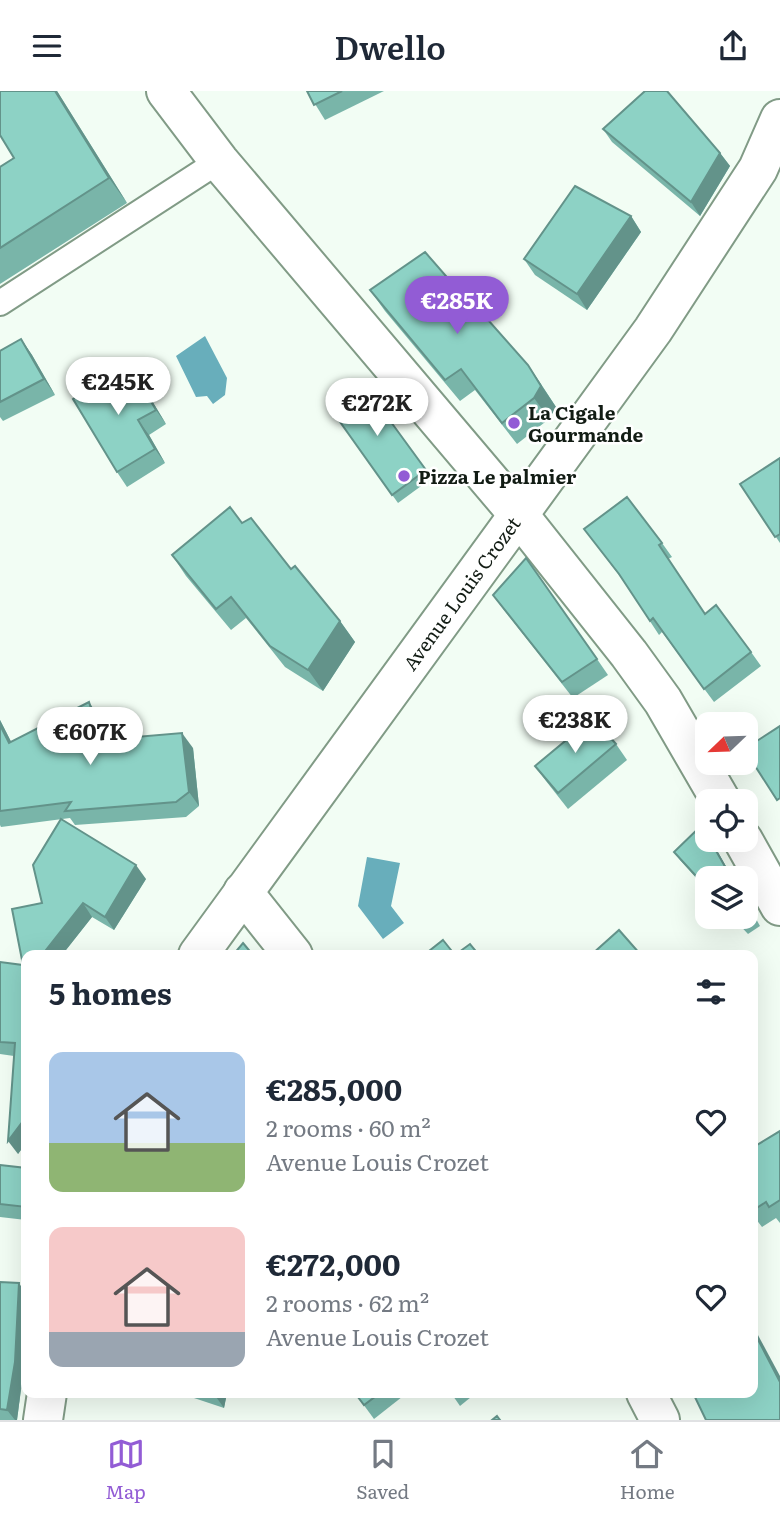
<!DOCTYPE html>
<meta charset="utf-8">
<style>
:root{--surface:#fff;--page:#f6f6f7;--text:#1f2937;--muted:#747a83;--line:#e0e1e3;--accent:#925cd5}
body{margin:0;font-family:Literata,serif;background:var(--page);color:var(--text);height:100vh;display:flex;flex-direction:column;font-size:26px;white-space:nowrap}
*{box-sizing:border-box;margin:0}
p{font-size:23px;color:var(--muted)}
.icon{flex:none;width:38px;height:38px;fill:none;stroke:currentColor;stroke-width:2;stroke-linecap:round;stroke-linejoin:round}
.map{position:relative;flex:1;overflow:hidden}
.details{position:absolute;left:21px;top:859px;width:737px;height:448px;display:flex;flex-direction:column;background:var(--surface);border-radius:14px;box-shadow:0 7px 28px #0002}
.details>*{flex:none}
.needle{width:46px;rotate:247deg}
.fabs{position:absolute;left:695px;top:621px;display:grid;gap:14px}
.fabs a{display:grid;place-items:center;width:63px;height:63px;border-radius:14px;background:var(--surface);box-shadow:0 7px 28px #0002;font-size:35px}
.price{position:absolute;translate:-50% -60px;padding:0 16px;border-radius:24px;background:#fff;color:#222;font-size:23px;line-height:46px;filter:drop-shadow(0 2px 4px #0008)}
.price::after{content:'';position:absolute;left:50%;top:42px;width:21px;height:16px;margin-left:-10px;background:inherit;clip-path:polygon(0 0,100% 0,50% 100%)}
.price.selected{background:var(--accent);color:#fff}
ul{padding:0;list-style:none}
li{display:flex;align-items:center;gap:21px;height:175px;padding:0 28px}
li span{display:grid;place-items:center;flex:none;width:196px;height:140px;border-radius:14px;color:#555}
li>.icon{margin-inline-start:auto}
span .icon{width:84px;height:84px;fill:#fffc;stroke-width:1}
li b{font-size:30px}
h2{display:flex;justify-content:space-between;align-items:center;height:84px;padding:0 28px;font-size:30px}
header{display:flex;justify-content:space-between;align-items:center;height:91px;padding:0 28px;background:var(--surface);font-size:32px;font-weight:600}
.dock{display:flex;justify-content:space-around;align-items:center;height:98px;border-top:2px solid var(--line);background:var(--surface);font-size:19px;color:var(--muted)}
.dock a{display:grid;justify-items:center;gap:4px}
.dock .selected{color:var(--accent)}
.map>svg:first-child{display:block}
.water{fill:#68aebb}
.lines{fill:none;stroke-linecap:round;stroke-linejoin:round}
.lane-casing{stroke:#819b86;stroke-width:28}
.street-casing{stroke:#819b86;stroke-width:42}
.secondary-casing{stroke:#819b86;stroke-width:42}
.lane{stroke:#fff;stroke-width:24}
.street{stroke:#fff;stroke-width:38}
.secondary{stroke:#fff;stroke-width:38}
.wall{fill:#79b5a9}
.shaded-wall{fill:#63938a}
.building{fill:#8dd2c5;stroke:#63938a;stroke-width:2}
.poi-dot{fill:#925cd5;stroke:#fff;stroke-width:2.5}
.labels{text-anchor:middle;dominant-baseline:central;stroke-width:5;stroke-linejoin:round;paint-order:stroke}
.poi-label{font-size:19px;font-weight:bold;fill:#121c14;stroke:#fff;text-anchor:start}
.street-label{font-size:19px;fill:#121c14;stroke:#fff}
</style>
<header><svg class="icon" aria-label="menu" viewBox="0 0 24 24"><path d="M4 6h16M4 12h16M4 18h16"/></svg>Dwello<svg class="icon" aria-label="share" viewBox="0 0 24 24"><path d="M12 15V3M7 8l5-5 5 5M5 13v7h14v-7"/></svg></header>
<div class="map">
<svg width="780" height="1329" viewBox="0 0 780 1329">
<rect width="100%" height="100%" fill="#f2fdf4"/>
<g class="water">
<path d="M205,245L227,287L225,304L213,313L207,305L196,306L176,265Z"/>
<path d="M367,766L400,772L391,815L404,832L383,848L358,815Z"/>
</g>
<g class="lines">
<g class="lane-casing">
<path id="lane" d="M0,212L219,70"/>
</g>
<g class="street-casing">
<g id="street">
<path d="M166,0L219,70L518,423"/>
<path d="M243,801L293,864"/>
<path d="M646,1302L660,1329"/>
</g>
</g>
<g class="secondary-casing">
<g id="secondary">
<path d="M518,423L629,563L663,610L721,710"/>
<path d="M743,749L780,815"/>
<path d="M198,864L653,239L758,78L780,28"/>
<path d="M43,1329L47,1302"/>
</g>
</g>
<use href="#lane" class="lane"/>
<use href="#street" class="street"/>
<use href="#secondary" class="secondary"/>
</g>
<g class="wall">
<path d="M0,0H57L127,112L0,193V76L14,67Z"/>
<path d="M307,0H384L325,29Z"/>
<path d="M603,38L720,62L730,75L700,125L612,51Z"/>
<path d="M631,125L641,141L587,219L535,184L524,168Z"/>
<path d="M370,199L479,223L528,274L543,296L556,316L549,328L517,353L475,299L460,310L385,220Z"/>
<path d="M21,248L32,264L55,304L3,330L0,326V260Z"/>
<path d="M140,290L166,333L149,344L165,372L127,396L117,381Z"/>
<path d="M361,290L432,387L398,412L328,314Z"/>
<path d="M780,367V452L740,393Z"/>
<path d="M242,432L291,478L340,530L355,551L323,600L285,576L246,527L231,539L186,485L172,464Z"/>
<path d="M584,438L662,452L672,466L668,468L705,523L751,561L761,575L714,611L662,541L659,544L625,492Z"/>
<path d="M493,504L597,568L608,584L573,607L504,519Z"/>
<path d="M99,626L107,648L193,657L199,715L186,726L75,734L70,727L1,736L0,734V629L11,651Z"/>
<path d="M616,653L627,669L568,718L546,690L535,675Z"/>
<path d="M702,734L707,742V749H711L733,788H707V799L680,769L674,761Z"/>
<path d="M146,788L114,839L92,826L62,864H26V1052L18,1063L14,965L0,963V871L23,874L42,812Z"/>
<path d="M746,810L760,835L748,843L732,826H746Z"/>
<path d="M780,1040V1132L776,1127L762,1136L752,1123V1057Z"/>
<path d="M0,1074L26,1077V1129L0,1126Z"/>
<path d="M0,1191L23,1283L17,1329H0Z"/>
<path d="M179,1302H227L224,1317Z"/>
<path d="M355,1302H407L374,1328Z"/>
<path d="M451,1302H476L460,1315Z"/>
</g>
<g class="shaded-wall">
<path d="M55,0H57L127,112L109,87Z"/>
<path d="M720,62L730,75L700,125L691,111Z"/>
<path d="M631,125L641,141L587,219L577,203Z"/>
<path d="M21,248L32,264L55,304L44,288Z"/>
<path d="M528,274L556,316L549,328L534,307Z"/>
<path d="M130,275L140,290L166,333L156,319Z"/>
<path d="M138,329L149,344L165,372L155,358Z"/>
<path d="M340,530L355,551L323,600L308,579Z"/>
<path d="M89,611L99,626L111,663L101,649Z"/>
<path d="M0,629L19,666L9,652L0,634Z"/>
<path d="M182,642L193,657L199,715L189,701Z"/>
<path d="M710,749H711L733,788H732Z"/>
<path d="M136,774L146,788L114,839L105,826Z"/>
<path d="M83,812L92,826L62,864H42Z"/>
<path d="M26,1026V1052L18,1063L8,1050Z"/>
<path d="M19,1192L26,1203V1231L23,1283L17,1329H15L7,1319Z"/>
<path d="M752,1233L780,1285V1291L752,1237Z"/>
<path d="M214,1302H227L224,1317L214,1303Z"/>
</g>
<g class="building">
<path d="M0,0H55L109,87L0,157V76L14,67L0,44Z"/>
<path d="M307,0H342L314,14Z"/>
<path d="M645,0H667L720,62L691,111L603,38Z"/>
<path d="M575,95L631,125L577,203L524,168Z"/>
<path d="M425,161L479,223L481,221L528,274L541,295L534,307L502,332L461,278L445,289L370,199Z"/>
<path d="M21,248L44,288L0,311V260Z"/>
<path d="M130,275L156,319L138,329L155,358L117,381L73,308Z"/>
<path d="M361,290L426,379L392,404L328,314Z"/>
<path d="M780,367V443L775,446L740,393Z"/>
<path d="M627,406L662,452L659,454L705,523L716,514L751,561L704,598L653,527L650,530L619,483L584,438Z"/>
<path d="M230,416L242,432L251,427L291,478L295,475L340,530L308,579L270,555L231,506L216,518L172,464Z"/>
<path d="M526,467L597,568L562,591L493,504Z"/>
<path d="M89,611L101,649L182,642L189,701L176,711L65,720L71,711L0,720V634L9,652Z"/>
<path d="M593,627L616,653L558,702L535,675Z"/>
<path d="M780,635V707L777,709L746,661V657Z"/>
<path d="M61,728L136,774L105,826L83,812L42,864H26V1026L8,1050L15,952L0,951V871L23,874L12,818L42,812L33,774Z"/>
<path d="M702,734L707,744V749H710L732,788H707V797L674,761Z"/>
<path d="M746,812L754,827L743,835L734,826H746Z"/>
<path d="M619,839L641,864H591Z"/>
<path d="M443,849L455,864L470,853L479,864H424Z"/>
<path d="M243,852L253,864H233Z"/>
<path d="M780,1040V1109L769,1116L766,1111L752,1120V1057Z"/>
<path d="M0,1074L26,1077V1116L0,1113Z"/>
<path d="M0,1191L19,1192L15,1271L7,1319L0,1318Z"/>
<path d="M752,1237L780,1291V1329H706L693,1302H752Z"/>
<path d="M355,1302H380L364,1314Z"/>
<path d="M497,1325L500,1329H492Z"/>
</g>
<g class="poi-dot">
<circle cx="514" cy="332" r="7"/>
<circle cx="404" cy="385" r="7"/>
</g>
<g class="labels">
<g class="poi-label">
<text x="528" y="321">La Cigale<tspan x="528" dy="22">Gourmande</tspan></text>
<text x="418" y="385">Pizza Le palmier</text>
</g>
<g class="street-label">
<text transform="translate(461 502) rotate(-54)">Avenue Louis Crozet</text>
</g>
</g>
</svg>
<div class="fabs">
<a><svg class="needle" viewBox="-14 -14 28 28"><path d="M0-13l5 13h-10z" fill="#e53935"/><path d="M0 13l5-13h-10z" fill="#747a83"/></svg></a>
<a><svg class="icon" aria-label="locate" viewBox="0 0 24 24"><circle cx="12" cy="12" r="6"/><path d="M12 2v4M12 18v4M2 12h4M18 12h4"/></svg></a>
<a><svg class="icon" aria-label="layers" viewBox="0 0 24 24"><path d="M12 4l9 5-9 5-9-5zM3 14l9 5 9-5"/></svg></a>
</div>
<b class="price selected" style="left:457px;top:245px">€285K</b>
<b class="price" style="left:118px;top:326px">€245K</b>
<b class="price" style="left:377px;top:347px">€272K</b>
<b class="price" style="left:575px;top:664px">€238K</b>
<b class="price" style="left:90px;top:676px">€607K</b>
<section class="details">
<h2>5 homes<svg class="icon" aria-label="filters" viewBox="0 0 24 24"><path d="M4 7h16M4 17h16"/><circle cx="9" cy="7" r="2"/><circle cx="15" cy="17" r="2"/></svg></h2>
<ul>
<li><span style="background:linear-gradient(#a9c7e8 65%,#8fb573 0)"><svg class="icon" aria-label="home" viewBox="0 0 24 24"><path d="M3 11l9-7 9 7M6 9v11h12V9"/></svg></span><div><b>€285,000</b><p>2 rooms · 60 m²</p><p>Avenue Louis Crozet</p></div><svg class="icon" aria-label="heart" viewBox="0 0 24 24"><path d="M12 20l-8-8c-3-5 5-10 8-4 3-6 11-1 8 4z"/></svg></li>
<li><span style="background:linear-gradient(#f6c9c9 75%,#9aa5b1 0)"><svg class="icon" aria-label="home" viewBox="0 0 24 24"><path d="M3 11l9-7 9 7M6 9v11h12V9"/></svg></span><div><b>€272,000</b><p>2 rooms · 62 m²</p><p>Avenue Louis Crozet</p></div><svg class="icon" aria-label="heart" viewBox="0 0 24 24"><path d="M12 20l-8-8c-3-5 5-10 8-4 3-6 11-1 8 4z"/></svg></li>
</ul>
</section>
</div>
<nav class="dock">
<a class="selected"><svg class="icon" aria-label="map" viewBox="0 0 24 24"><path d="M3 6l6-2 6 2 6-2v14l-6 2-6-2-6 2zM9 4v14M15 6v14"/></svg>Map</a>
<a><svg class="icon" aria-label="saved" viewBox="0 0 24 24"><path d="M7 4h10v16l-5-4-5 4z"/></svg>Saved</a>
<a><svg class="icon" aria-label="home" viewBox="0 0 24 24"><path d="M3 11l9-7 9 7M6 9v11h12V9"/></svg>Home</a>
</nav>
